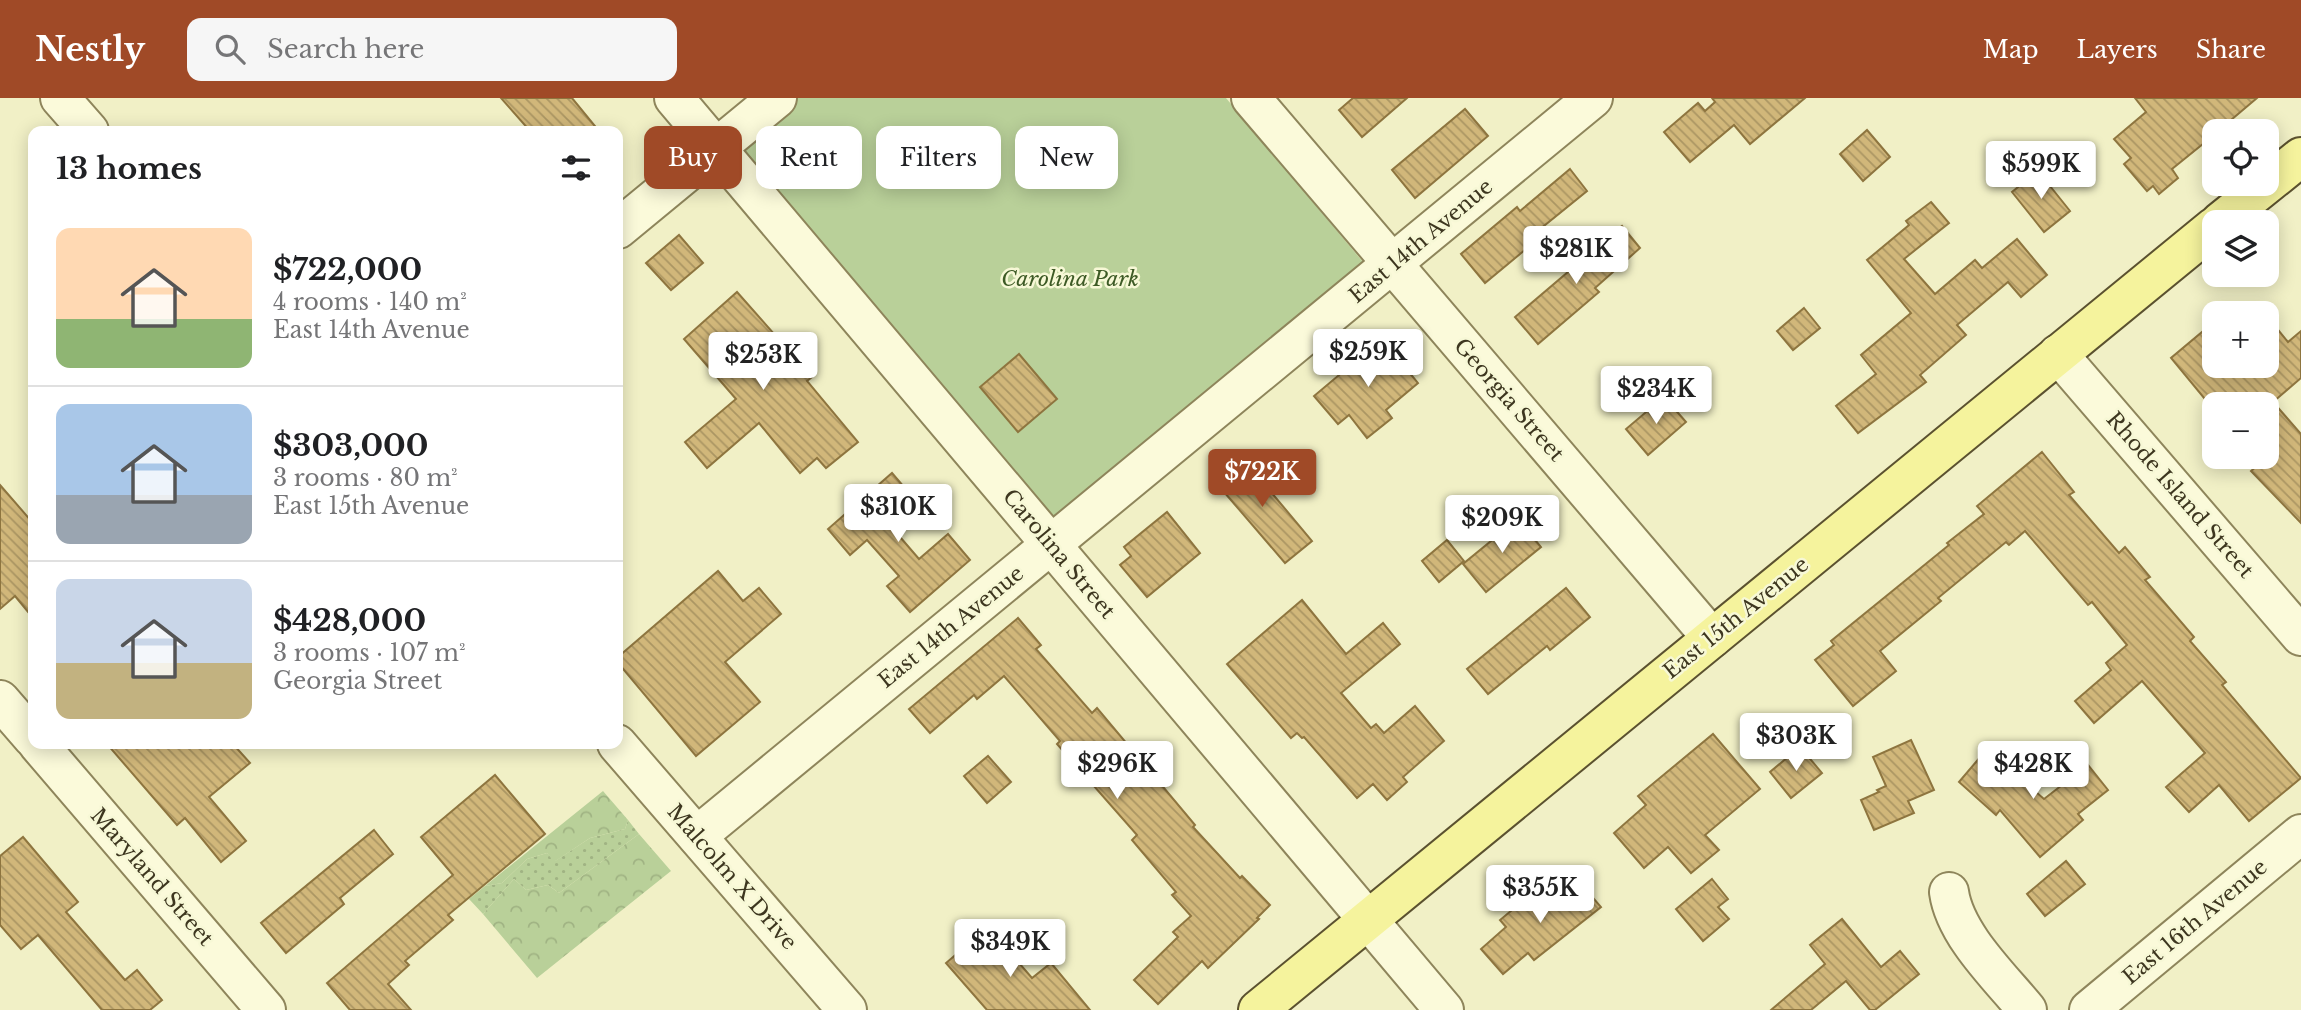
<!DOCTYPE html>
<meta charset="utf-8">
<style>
:root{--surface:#fff;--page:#f6f6f6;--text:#202124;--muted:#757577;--line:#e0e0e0;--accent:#a04a27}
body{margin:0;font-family:"Libre Baskerville",serif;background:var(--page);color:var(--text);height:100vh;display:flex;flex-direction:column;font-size:26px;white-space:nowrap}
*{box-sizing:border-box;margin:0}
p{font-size:23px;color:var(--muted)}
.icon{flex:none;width:38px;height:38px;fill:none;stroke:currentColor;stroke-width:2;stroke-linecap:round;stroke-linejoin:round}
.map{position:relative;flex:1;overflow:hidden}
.side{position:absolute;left:28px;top:28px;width:595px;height:623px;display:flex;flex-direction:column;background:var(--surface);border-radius:14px;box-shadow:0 4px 18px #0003}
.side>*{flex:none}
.top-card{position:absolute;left:644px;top:28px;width:665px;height:63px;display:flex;gap:14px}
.buttons{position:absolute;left:2202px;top:21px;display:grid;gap:14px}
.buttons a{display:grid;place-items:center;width:77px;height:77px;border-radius:14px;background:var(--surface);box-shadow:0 4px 18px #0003;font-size:35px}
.price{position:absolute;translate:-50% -60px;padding:0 16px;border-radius:7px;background:#fff;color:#222;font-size:23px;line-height:46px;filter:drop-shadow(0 2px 4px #0008)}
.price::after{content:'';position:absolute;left:50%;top:42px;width:21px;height:16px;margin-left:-10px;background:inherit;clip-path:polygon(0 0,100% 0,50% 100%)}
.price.current{background:var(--accent);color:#fff}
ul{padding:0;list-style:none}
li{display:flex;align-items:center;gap:21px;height:175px;padding:0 28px}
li+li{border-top:2px solid var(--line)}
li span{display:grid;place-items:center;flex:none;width:196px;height:140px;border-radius:14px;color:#555}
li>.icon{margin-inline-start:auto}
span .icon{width:84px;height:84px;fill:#fffc;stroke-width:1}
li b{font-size:30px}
h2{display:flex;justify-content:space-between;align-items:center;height:84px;padding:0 28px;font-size:30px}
.tag{padding:0 24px;border-radius:14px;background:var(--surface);box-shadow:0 4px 18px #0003;font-size:24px;line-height:63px}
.tag.current{background:var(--accent);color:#fff}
header{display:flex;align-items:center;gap:42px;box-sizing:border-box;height:98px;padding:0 35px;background:var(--accent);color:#fff}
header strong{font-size:33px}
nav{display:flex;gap:38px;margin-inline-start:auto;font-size:24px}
.search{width:490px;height:63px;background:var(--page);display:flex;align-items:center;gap:18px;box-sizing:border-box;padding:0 24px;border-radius:14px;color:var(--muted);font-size:26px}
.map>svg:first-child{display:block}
.grass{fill:url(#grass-dots)}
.forest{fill:url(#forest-crowns)}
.green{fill:#b9d099}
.building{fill:url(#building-back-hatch);stroke:#8e753f;stroke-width:2}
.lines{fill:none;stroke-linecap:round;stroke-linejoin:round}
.minor-casing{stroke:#8e855b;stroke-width:42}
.major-casing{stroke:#5b512f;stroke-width:42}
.minor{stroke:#fbfada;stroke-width:38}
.major{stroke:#f5f39d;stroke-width:38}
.labels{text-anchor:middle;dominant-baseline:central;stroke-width:5;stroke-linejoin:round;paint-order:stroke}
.street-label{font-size:21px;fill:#3d361f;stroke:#f7f8d6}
.park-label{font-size:21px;font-style:italic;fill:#3d5a25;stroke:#f7f8d6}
</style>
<header>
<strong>Nestly</strong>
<div class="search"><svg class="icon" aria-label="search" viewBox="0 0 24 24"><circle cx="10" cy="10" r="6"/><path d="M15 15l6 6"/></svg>Search here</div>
<nav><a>Map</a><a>Layers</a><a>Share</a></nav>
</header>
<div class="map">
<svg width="2301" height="912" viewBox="0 0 2301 912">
<defs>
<pattern id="grass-dots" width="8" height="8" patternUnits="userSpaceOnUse" patternTransform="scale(1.75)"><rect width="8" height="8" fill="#b9d099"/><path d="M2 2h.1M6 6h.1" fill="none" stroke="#a0b383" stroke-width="1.8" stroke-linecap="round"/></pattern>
<pattern id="forest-crowns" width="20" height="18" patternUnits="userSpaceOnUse" patternTransform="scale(1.75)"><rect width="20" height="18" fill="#b9d099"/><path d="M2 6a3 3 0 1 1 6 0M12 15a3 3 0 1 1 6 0" fill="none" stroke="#a0b383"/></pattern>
<pattern id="building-back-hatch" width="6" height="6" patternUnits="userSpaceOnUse" patternTransform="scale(1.75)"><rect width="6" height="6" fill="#d1b77a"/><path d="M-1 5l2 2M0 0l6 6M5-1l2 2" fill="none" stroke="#ab9663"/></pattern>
</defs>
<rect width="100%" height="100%" fill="#f1f0c6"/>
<path class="grass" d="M628,722L639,736L559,795L548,787L526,792L514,781L483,816L469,801L485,788L502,785L527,761L547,755L555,763L590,740L625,731Z"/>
<g class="forest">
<path d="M603,693L628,722L625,731L590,740L554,764L547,755L527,761L502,785L485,788Z"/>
<path d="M639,736L671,773L537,880L483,816L514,781L526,792L548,787L559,795Z"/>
</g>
<path class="green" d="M794,0H1226L1368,170L1048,437L728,55Z"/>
<g class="building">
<path d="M501,0H572L599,33H530Z"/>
<path d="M1353,0H1407L1362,39L1339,12Z"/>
<path d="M1712,0H1805L1750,46L1734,27L1690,64L1664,34L1698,5L1705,13L1715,4Z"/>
<path d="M2135,0H2257L2218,33H2214V37L2172,71L2178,80L2159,96L2153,88L2147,93L2124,66L2131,60L2114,41L2146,14Z"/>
<path d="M1465,11L1488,38L1415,100L1392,72Z"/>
<path d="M1867,32L1890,59L1863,83L1840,56Z"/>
<path d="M1570,71L1587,93L1539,132L1543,137L1485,185L1461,156L1517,109L1520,113Z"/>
<path d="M2038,73L2070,113L2044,134L2012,94Z"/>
<path d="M1931,104L1949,125L1904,161L1935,196L1975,162L1982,170L2017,141L2047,177L2021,199L2008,184L1957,227L1966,237L1920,277L1926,284L1858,335L1836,308L1876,276L1861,257L1911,215L1867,162L1909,127L1906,123Z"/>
<path d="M1622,128L1640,150L1595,190L1599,194L1538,246L1515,219Z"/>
<path d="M679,137L703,165L671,192L646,165Z"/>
<path d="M737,194L812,279L807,283L858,344L826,370L817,360L800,375L759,325L707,370L685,344L736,301L684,241Z"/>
<path d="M1804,210L1820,230L1793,252L1777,233Z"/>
<path d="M2266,217L2288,244L2301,233V280L2273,304L2301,336V425L2251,373L2266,360V306H2209L2171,260L2214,224V268H2266Z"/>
<path d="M1382,241L1418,285L1386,312L1392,320L1367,340L1349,317L1338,326L1314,298Z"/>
<path d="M1019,256L1057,301L1018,334L980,289Z"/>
<path d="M1664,299L1686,324L1648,357L1626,331Z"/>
<path d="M2042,354L2074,394L2069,397L2119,455L2125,449L2150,479L2145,482L2194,539L2190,543L2226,584L2222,587L2301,680L2249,723L2219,687L2189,714L2166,689L2205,655L2142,583L2094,625L2075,603L2111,572L2106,565L2127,547L2092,504L2088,507L2025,433L2009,447L2006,444L1938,500L1941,503L1880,553L1896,573L1853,608L1815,562L1834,547L1831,543L1949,447L1947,445L1984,416L1977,408Z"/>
<path d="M1240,357L1312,443L1285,465L1212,380Z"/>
<path d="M892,375L915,402L888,425L919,461L948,436L970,462L910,514L887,488L899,478L867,442L850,457L828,431Z"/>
<path d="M0,387L33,425V520L15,498L0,511Z"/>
<path d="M1167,414L1200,455L1147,499L1120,467L1131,458L1124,449Z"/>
<path d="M1518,421L1541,449L1486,494L1463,466Z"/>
<path d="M1447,442L1464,463L1439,484L1422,463Z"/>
<path d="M718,473L743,503L759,490L781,516L725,564L760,604L696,658L618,565V559Z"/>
<path d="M1566,490L1590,519L1550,552L1547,548L1488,596L1467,571Z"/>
<path d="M1302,502L1346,556L1383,525L1400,546L1341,595L1371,630L1376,626L1384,635L1415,608L1444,643L1403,679L1407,684L1387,702L1373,686L1357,700L1304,639L1302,640L1297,635L1291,640L1227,566Z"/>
<path d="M1018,520L1041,547L1036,551L1092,615L1097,610L1195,727L1193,729L1240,780L1242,778L1270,807L1257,820L1259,821L1208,870L1202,863L1158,906L1134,882L1178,839L1173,834L1191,818L1172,797L1176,794L1132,742L1137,737L1057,646L1060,643L1004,578L977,601L974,597L930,635L909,611Z"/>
<path d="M1713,636L1760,691L1705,737L1719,752L1691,775L1668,749L1644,770L1614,735L1646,707L1638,698Z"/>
<path d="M1911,642L1934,692L1908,703L1914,715L1874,732L1861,702L1879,694L1877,692L1886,688L1873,659Z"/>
<path d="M107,646H233L250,665L209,699L246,743L221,764L185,720L177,727Z"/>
<path d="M1800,649L1822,675L1791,700L1770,674Z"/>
<path d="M1987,651L2044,701L2088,667L2108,692L2078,716L2083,722L2040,759L2000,712L1996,717L1959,684Z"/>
<path d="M988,658L1011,684L987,705L964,678Z"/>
<path d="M495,677L545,736L448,817L453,822L405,863L409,867L388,886L411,912H350L327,885L453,777L421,739Z"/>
<path d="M374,732L393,756L340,800L344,806L286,855L261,825Z"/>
<path d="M23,739L78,804L66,814L125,882L137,872L162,902L150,912H102L38,837L21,851L0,827V758Z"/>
<path d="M2066,763L2085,786L2045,818L2027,796Z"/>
<path d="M1575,779L1601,809L1534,862L1528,855L1503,876L1481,851L1506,829L1500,822L1530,797L1540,808Z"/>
<path d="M1712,781L1728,801L1718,809L1729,821L1703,843L1676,811Z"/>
<path d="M1842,821L1881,869L1900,853L1919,876L1875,912H1870L1846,883L1811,912H1771L1825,866L1810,847Z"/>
<path d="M988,829L1032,880L1051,865L1090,912H987L946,865Z"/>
</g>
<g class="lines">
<g class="minor-casing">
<g id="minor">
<path d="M60,0L89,33"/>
<path d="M674,0L1444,912"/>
<path d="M1251,0L1712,540"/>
<path d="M618,131L777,0"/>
<path d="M2058,256L2301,538"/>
<path d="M0,602L33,640"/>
<path d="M38,646L266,912"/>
<path d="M617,646L847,912"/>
<path d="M697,738L1593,0"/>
<path d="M1949,794C1955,837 2000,879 2027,912"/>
<path d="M2089,912L2301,736"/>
</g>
</g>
<g class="major-casing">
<g id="major">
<path d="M2220,124L2301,59"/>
<path d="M1258,912L2214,129"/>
</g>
</g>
<use href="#minor" class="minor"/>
<use href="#major" class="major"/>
</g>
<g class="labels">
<g class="street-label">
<text transform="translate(1421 143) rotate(-40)">East 14th Avenue</text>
<text transform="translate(1509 302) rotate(49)">Georgia Street</text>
<text transform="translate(2180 397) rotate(49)">Rhode Island Street</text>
<text transform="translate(1059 456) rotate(50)">Carolina Street</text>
<text transform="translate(1736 520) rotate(-39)">East 15th Avenue</text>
<text transform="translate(951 529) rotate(-39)">East 14th Avenue</text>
<text transform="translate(152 779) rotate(49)">Maryland Street</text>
<text transform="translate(732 779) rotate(49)">Malcolm X Drive</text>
<text transform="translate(2195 824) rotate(-40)">East 16th Avenue</text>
</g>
<g class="park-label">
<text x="1070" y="181">Carolina Park</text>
</g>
</g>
</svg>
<div class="buttons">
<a><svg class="icon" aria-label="locate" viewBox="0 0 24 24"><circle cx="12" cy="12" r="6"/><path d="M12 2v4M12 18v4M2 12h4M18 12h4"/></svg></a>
<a><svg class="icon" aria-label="layers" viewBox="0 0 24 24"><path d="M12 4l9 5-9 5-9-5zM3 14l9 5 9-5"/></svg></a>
<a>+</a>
<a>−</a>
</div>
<b class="price" style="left:2041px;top:103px">$599K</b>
<b class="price" style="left:1576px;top:188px">$281K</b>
<b class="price" style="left:1368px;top:291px">$259K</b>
<b class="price" style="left:763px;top:294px">$253K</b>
<b class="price" style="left:1656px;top:328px">$234K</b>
<b class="price current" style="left:1262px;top:411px">$722K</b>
<b class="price" style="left:898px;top:446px">$310K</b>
<b class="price" style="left:1502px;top:457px">$209K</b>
<b class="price" style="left:1796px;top:675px">$303K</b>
<b class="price" style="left:1117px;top:703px">$296K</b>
<b class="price" style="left:2033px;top:703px">$428K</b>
<b class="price" style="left:1540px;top:827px">$355K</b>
<b class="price" style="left:1010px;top:881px">$349K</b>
<div class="top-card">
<a class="tag current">Buy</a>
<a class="tag">Rent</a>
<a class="tag">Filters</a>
<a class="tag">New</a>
</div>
<section class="side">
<h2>13 homes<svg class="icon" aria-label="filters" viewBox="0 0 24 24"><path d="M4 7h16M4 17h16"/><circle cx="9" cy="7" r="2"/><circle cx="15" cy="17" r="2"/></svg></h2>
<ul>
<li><span style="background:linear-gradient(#ffd9b3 65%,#8fb573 0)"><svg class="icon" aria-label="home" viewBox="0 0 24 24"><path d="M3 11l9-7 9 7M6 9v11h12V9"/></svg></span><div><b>$722,000</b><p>4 rooms · 140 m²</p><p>East 14th Avenue</p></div></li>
<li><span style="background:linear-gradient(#a9c7e8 65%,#9aa5b1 0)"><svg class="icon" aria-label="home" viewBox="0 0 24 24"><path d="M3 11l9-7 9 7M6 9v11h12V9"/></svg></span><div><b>$303,000</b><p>3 rooms · 80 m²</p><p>East 15th Avenue</p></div></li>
<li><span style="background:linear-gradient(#c9d6e8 60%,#c2b280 0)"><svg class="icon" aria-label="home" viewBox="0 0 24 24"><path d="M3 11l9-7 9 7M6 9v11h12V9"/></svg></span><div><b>$428,000</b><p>3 rooms · 107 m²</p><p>Georgia Street</p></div></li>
</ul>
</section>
</div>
